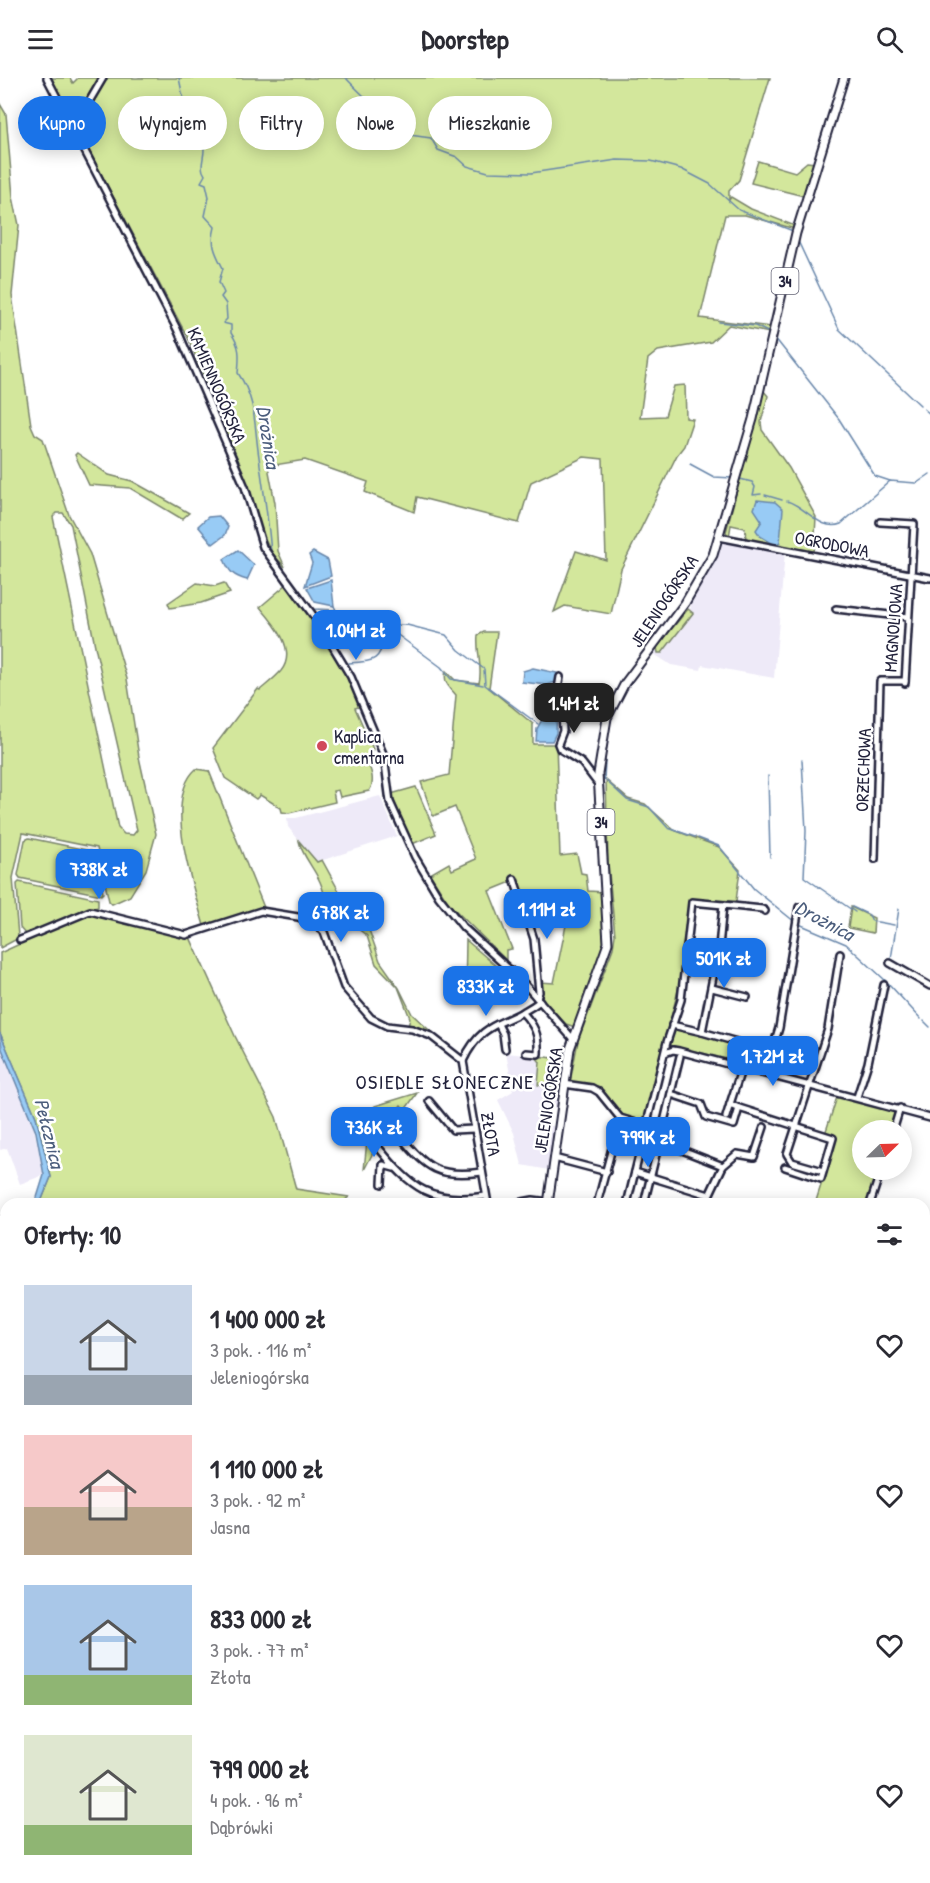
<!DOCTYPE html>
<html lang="pl">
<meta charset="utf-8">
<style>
:root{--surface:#fff;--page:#f7f7f7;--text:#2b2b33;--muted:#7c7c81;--accent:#1a73e8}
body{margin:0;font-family:"Patrick Hand",sans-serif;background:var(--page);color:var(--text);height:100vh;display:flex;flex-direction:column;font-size:22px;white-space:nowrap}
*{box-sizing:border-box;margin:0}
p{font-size:20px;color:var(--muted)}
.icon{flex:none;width:33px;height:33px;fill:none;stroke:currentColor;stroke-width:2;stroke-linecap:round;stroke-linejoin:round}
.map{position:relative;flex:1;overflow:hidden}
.sheet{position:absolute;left:0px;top:1120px;width:930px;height:686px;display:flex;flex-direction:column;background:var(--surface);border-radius:18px 18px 0 0;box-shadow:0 3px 15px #0003}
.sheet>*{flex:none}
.banner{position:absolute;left:18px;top:18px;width:600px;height:54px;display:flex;gap:12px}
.needle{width:39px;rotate:67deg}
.controls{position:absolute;left:852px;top:1042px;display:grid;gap:12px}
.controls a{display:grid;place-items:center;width:60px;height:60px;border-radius:50%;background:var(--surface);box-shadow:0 3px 15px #0003;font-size:30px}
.price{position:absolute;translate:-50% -51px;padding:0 14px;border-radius:12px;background:var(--accent);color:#fff;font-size:20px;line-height:39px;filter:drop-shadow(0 2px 3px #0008)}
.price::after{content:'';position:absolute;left:50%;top:36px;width:18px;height:14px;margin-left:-9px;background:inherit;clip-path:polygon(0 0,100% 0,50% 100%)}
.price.on{background:#222;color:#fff}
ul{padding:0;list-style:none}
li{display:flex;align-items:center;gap:18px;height:150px;padding:0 24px}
li span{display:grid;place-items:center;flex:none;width:168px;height:120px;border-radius:0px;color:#555}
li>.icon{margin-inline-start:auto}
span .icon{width:72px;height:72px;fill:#fffc;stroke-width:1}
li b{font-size:26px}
h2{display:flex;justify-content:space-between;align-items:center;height:72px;padding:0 24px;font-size:26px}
.tag{padding:0 21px;border-radius:27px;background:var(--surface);box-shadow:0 3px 15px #0003;font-size:21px;line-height:54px}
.tag.on{background:var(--accent);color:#fff}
header{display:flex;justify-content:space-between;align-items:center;height:78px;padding:0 24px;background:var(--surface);font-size:27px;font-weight:800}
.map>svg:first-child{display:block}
.built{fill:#eeeaf8}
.green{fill:#d3e79c;stroke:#7a846c;stroke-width:1.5;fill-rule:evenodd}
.water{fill:#98cbf5;stroke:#6987ab;stroke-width:1.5}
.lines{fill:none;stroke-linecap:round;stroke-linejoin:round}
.stream{stroke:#6987ab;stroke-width:1.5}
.minor-casing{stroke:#22223b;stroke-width:10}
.major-casing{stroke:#22223b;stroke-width:11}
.minor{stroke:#fff;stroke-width:5}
.major{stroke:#fff;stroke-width:7}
.rail{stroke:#22223b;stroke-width:1.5}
.poi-dot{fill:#d1495b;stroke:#fff;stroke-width:2}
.labels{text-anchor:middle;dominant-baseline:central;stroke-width:5;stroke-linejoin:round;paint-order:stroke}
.shield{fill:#fff;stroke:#646476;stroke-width:1.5}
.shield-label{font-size:16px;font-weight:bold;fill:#22223b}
.street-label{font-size:18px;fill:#22223b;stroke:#fff}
.poi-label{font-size:18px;fill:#22223b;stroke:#fff;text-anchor:start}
.water-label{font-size:20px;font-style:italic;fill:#4b5d7c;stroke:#fff}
.neighbourhood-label{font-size:20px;letter-spacing:1.5px;fill:#22223b;stroke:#fff}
</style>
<header><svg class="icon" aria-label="menu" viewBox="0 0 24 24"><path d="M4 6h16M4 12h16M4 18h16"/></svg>Doorstep<svg class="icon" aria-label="search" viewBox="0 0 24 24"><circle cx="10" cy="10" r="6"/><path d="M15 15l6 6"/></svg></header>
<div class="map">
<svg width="930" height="1805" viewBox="0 0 930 1805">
<rect width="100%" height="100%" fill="#fff"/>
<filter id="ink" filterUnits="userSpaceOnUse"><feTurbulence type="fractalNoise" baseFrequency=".0167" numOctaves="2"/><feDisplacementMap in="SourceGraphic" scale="12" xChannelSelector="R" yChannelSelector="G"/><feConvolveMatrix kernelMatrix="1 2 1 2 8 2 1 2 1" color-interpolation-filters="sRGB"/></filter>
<g filter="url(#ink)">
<g class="built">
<path d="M723,462L785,474L774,600L702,587L701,592L671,587L654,576L652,572L684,532L691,530L690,522Z"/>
<path d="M380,718L397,758L317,784L288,749L287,740H296Z"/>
<path d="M0,968L32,1042L44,1097L20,1106L7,1070L0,1072Z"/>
<path d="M506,975L535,978L540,984L538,1007L560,1011L557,1030L537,1027L539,1037L542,1039L541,1048H554L549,1092L522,1087L514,1055L498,1022L513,1013Z"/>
</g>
<g class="green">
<path d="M50,0H70L73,5L78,0H101L74,46Z"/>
<path d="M104,0H770L739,102L729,113V122L731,119L751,131L795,148V151L745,137H725L700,240L771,249L770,255L729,247L711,264L658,273L648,281L640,339L665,338L674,308L685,307L686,340L693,341L684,368L677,377L621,491L611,536L565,528L554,534L576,473L606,482L603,381L584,379L531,404L519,445L417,419L414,434L365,414L368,404L305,382L268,388L275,425L278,473L285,489L273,476L262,455L243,394L189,262L76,48Z"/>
<path d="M0,26L6,36L13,119L19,147L12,217L31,347L35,356L43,361L69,437L90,476L127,601L139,679L156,756L146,792L130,818L112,826L109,823L97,770L23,755L13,800L18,858L17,861L0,870ZM57,435H63L71,447L96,573L137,752L133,757L124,756L118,750L53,439Z"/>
<path d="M758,83L795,94L807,84L815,85L804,118L751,105Z"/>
<path d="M763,312L768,318L761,344L762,352L789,390L816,439L814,476L746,462L745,450L731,447L729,459L726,454Z"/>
<path d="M77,375L109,397L132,403L189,435L182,441L130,410L89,407L75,377Z"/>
<path d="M197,505L215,508L224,505L230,515L201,525L170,530L168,525Z"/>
<path d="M287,506C316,545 340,584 362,628L355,630L373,671L366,684C372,691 375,705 369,713L340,719L338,712L333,713L335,724L289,735L282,734L281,730L260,717L256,721L225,700L213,670L258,611L260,612C267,606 275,600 281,593C298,572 273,544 260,529Z"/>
<path d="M688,531L693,535L662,575H658L657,569Z"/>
<path d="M484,554H497L489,610L533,646V666H556L560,778L577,776L581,795L586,796L588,813L604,814L605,865L575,949L566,946L540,919V904L554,905L570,828L529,840L516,802L489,813L512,871L506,872V882L450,827L430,796L449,785L452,792L476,781L455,729L433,738L421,704L449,697L456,617C449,609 443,604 446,593L455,602L479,605C483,589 476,574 478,557Z"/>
<path d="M196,691L209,693L265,832L205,851C194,812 162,721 196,691Z"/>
<path d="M606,702L628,721L645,726L674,752L719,769L740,792L736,823L690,821L682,896L646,1041L639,1044L618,1035L598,1008L570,1004L578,963L613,870L615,857L608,785Z"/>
<path d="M416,709L436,756L412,766L391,716Z"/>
<path d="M29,760L91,773L95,777L103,815L101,817L20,800L18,797L25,762Z"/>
<path d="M299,763L317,784L322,782L339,813L357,828L368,849L380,883L399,910L412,936L442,964L408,949L410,940L398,909L376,886L367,858L325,824C324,798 303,783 299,763Z"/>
<path d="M19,804L98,821V829L75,835L26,857L20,850L17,806Z"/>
<path d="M851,829L874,840L873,855L848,850Z"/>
<path d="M90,834L189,857L235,958L276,1039L296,1111L349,1119L340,1126H40L51,1099L36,1039L0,955V875Z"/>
<path d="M466,862L502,893L478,903L465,920Z"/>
<path d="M675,950L740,966L735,983L669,967Z"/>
<path d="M535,978L563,981L560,1011L538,1007L540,984Z"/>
<path d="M417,1015L405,1032L401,1027L387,1046L382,1042L376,1051L378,1065L364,1092L370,1033L375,1028Z"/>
<path d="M838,1016L900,1030L893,1053H862V1092H881L871,1126H815L836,1060L825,1056Z"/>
<path d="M0,1383H6V1800H81L80,1805H0Z"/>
<path d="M925,1405L930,1406V1472L924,1468Z"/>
<path d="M928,1703L930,1704V1777L924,1772V1706Z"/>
<path d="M924,1787H930V1805H853L861,1800H924Z"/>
<path d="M91,1800H220L218,1805H91Z"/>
</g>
<g class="water">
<path d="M757,422L775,424L783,431L780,464L775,467L760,458L756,452L762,443L754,431Z"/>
<path d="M219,438L228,449L225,457L213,466L198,448L208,439Z"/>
<path d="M238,472L254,487L247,502C233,498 229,494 224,481Z"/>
<path d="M313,474L328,482L331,498L305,508L312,485L309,477Z"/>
<path d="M331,502L334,528L315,524L307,510Z"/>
<path d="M533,590L557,595L556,604L547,607L522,604L523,593Z"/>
<path d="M553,621L557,625L556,655L552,663H536L537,651Z"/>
<path d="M0,955L36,1039L51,1099L40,1126H35L44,1097L36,1054L2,971Z"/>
</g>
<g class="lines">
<g class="stream">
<path d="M179,0L183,19L193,31L190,37L199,48C199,57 204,63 204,72C204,81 199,89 205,97L201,104L206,106L209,119L205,138L215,149C210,167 216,176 223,190L219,204L224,215L221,219L226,226L227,241L223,245L231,247V255C240,268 240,276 238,295C257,323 254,348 259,379C263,411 269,444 271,476"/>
<path d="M346,0C364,20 383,32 395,55L431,60L438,72L457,79L467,88L488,94L531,95L617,82L651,83L681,91L710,106L739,132L793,153"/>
<path d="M798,163L839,251L920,327"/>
<path d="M719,244L755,248L770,255"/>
<path d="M775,260L839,341L875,398L890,403"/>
<path d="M924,331L930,336"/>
<path d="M690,386L714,399L733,400"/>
<path d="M740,401L752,404L755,409L753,417L761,416"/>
<path d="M917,405L930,396"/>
<path d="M765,417L782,422"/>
<path d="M787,423C807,429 820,454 841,446L890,403L916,405"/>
<path d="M287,497L313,531L336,532L334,528"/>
<path d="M340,534L363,548L407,547L446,557L459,572L484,591L485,607L538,646"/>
<path d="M349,585C373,583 379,585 385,559L395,555L441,589L451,601L483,607"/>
<path d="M560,666L573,676"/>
<path d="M802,682L806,753L804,799L855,834"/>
<path d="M768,698L770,779"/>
<path d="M603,700L627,722L649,729L668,750L695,759"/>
<path d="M604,702L605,682"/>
<path d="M698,760L719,768L754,811L795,844"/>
<path d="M852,829L869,837L872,843L894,847"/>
<path d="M899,831L891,881L929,904"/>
<path d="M799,846L846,866L886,903"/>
<path d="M888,905L921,941"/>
<path d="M924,943L930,949"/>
</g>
<g class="minor-casing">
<g id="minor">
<path d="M47,0L177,251L245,409L263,469L318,544L351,599L384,678L390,724L415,779L439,819L463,849L521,902L573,961"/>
<path d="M73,51L103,0"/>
<path d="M880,444L914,446L905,605"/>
<path d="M719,459L930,500"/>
<path d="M836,531L908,539"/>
<path d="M560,599L558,611L562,635L563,653L558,666L560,671L582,685L598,706"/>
<path d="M875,781L880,603H905"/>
<path d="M514,801L534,861L539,914L537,920"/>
<path d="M20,862L90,833L186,857L261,833L298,839L317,847L324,854L344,909L371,940L387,948L412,951L431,958L463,983"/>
<path d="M719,869L757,873"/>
<path d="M890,885L930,908"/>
<path d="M712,910L747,919"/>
<path d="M522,934C535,948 539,956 538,976L526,975"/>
<path d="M498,946L503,956L505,971"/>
<path d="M672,947L702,954L719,869L723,827L762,831L765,833"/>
<path d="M702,954L737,964"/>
<path d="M665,975L673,972L679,973L930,1040"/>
<path d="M765,995L779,950L799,829"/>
<path d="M564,1006L592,1010L599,1014L620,1040L646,1048"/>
<path d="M671,1016L701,1026L706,1039L734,1047L739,1030L730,1026L742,989"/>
<path d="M857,1019L868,985L884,907"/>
<path d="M429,1023L453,1052L474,1051"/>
<path d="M739,1030L833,1060L821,1101L785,1089"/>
<path d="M726,1039L730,1026"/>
<path d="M893,1053L900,1030"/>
<path d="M400,1058C427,1091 439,1100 482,1094"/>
<path d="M659,1063L723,1088"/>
<path d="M378,1069C412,1111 431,1126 486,1118"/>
<path d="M554,1080L607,1094"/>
<path d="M823,1093L792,1084L787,1076L828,951L840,876"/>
<path d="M635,1094L709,1117"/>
<path d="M382,1106L383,1087L394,1090"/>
<path d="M488,1126L463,983C484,939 506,949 540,923"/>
<path d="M512,1126L533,1122L548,1124"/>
<path d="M597,1126L620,1040"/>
<path d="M627,1126L667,964L681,922L692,824L723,827"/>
<path d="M644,1126L680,978"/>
<path d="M705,1126L723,1088L737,1076L754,1079L764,1049"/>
<path d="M870,1126L881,1092"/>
<path d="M0,1142L6,1181"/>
<path d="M924,1179L930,1160"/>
<path d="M924,1223L930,1225"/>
<path d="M0,1247L6,1246"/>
<path d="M924,1249L930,1242"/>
<path d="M924,1282L930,1274"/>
<path d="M924,1287L926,1285"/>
<path d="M924,1320L930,1313"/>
<path d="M924,1363L930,1356"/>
<path d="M924,1560L930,1564"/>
<path d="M924,1641L930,1643"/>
<path d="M924,1698L930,1680"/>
<path d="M562,1800L563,1805"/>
<path d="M568,1800L579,1805"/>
<path d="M281,1805L282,1800"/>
<path d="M325,1805L326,1800"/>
<path d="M374,1805L375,1801L388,1805"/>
<path d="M490,1805L493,1800"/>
<path d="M617,1805L618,1800"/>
<path d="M715,1805L717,1800"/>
<path d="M777,1805L778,1800"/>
</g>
</g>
<g class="major-casing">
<g id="major">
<path d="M548,1126L570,971L608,865L598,696L607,640L625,605L685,525L713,477L753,341L796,155L844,0"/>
<path d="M924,1512L930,1508"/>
<path d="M924,1515L930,1518"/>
<path d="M83,1805L84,1800"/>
<path d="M88,1805L89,1800"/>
</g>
</g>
<use href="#minor" class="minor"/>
<use href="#major" class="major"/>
<g class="rail">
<path d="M924,1782H930"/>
<path d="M843,1805L851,1800"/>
</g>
</g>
</g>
<circle class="poi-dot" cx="322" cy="668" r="6"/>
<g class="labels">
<g class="shield">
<rect x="771.5" y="190" width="27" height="26" rx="4.5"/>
<rect x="587.5" y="731" width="27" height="26" rx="4.5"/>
</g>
<g class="shield-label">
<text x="785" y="203">34</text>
<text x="601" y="744">34</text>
</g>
<g class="street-label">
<text transform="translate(217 307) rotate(67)">KAMIENNOGÓRSKA</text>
<text transform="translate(832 466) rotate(11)">OGRODOWA</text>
<text transform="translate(664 523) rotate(-56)">JELENIOGÓRSKA</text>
<text transform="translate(893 550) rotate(-86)">MAGNOLIOWA</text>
<text transform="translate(863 692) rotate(-88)">ORZECHOWA</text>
<text transform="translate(548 1022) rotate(-81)">JELENIOGÓRSKA</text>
<text transform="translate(491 1056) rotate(80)">ZŁOTA</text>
</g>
<g class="poi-label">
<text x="334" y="658">Kaplica<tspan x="334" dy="21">cmentarna</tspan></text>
</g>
<g class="water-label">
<text transform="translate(269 359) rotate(81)">Drożnica</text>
<text transform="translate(825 842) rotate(28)">Drożnica</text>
<text transform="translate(50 1055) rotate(76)">Pełcznica</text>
</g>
<g class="neighbourhood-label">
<text x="445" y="1003">OSIEDLE SŁONECZNE</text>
</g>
</g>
</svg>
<div class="controls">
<a><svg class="needle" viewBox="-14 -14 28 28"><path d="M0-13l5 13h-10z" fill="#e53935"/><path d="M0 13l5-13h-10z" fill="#7c7c81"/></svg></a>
</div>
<b class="price" style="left:356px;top:583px">1.04M zł</b>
<b class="price on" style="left:574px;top:656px">1.4M zł</b>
<b class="price" style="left:99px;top:822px">738K zł</b>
<b class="price" style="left:547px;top:862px">1.11M zł</b>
<b class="price" style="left:341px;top:865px">678K zł</b>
<b class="price" style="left:724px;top:911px">501K zł</b>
<b class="price" style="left:486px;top:939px">833K zł</b>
<b class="price" style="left:773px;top:1009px">1.72M zł</b>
<b class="price" style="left:374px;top:1080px">736K zł</b>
<b class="price" style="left:648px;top:1090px">799K zł</b>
<div class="banner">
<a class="tag on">Kupno</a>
<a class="tag">Wynajem</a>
<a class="tag">Filtry</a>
<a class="tag">Nowe</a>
<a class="tag">Mieszkanie</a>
</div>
<section class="sheet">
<h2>Oferty: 10<svg class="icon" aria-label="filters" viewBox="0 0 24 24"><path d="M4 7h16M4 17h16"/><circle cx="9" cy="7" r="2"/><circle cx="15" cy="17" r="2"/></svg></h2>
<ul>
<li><span style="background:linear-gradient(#c9d6e8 75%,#9aa5b1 0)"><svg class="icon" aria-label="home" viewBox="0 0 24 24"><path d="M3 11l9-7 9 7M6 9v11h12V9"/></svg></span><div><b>1 400 000 zł</b><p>3 pok. · 116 m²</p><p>Jeleniogórska</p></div><svg class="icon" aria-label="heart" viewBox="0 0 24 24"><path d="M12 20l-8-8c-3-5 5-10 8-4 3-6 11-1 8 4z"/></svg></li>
<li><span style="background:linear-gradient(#f6c9c9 60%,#b9a48a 0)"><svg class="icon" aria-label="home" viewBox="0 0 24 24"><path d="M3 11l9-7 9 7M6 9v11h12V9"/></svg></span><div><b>1 110 000 zł</b><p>3 pok. · 92 m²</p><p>Jasna</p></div><svg class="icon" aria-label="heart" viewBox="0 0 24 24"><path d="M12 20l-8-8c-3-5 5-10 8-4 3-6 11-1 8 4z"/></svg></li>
<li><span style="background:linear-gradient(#a9c7e8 75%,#8fb573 0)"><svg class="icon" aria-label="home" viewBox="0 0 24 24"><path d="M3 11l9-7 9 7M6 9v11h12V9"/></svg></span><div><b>833 000 zł</b><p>3 pok. · 77 m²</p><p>Złota</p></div><svg class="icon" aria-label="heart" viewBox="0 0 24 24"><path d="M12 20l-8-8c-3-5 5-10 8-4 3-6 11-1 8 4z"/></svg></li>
<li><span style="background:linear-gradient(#dfe7d0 75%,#8fb573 0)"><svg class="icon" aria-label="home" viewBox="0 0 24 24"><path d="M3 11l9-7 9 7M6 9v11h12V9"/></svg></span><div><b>799 000 zł</b><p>4 pok. · 96 m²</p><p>Dąbrówki</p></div><svg class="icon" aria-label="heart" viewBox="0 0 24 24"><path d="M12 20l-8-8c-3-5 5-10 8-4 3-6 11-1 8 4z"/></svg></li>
</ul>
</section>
</div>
